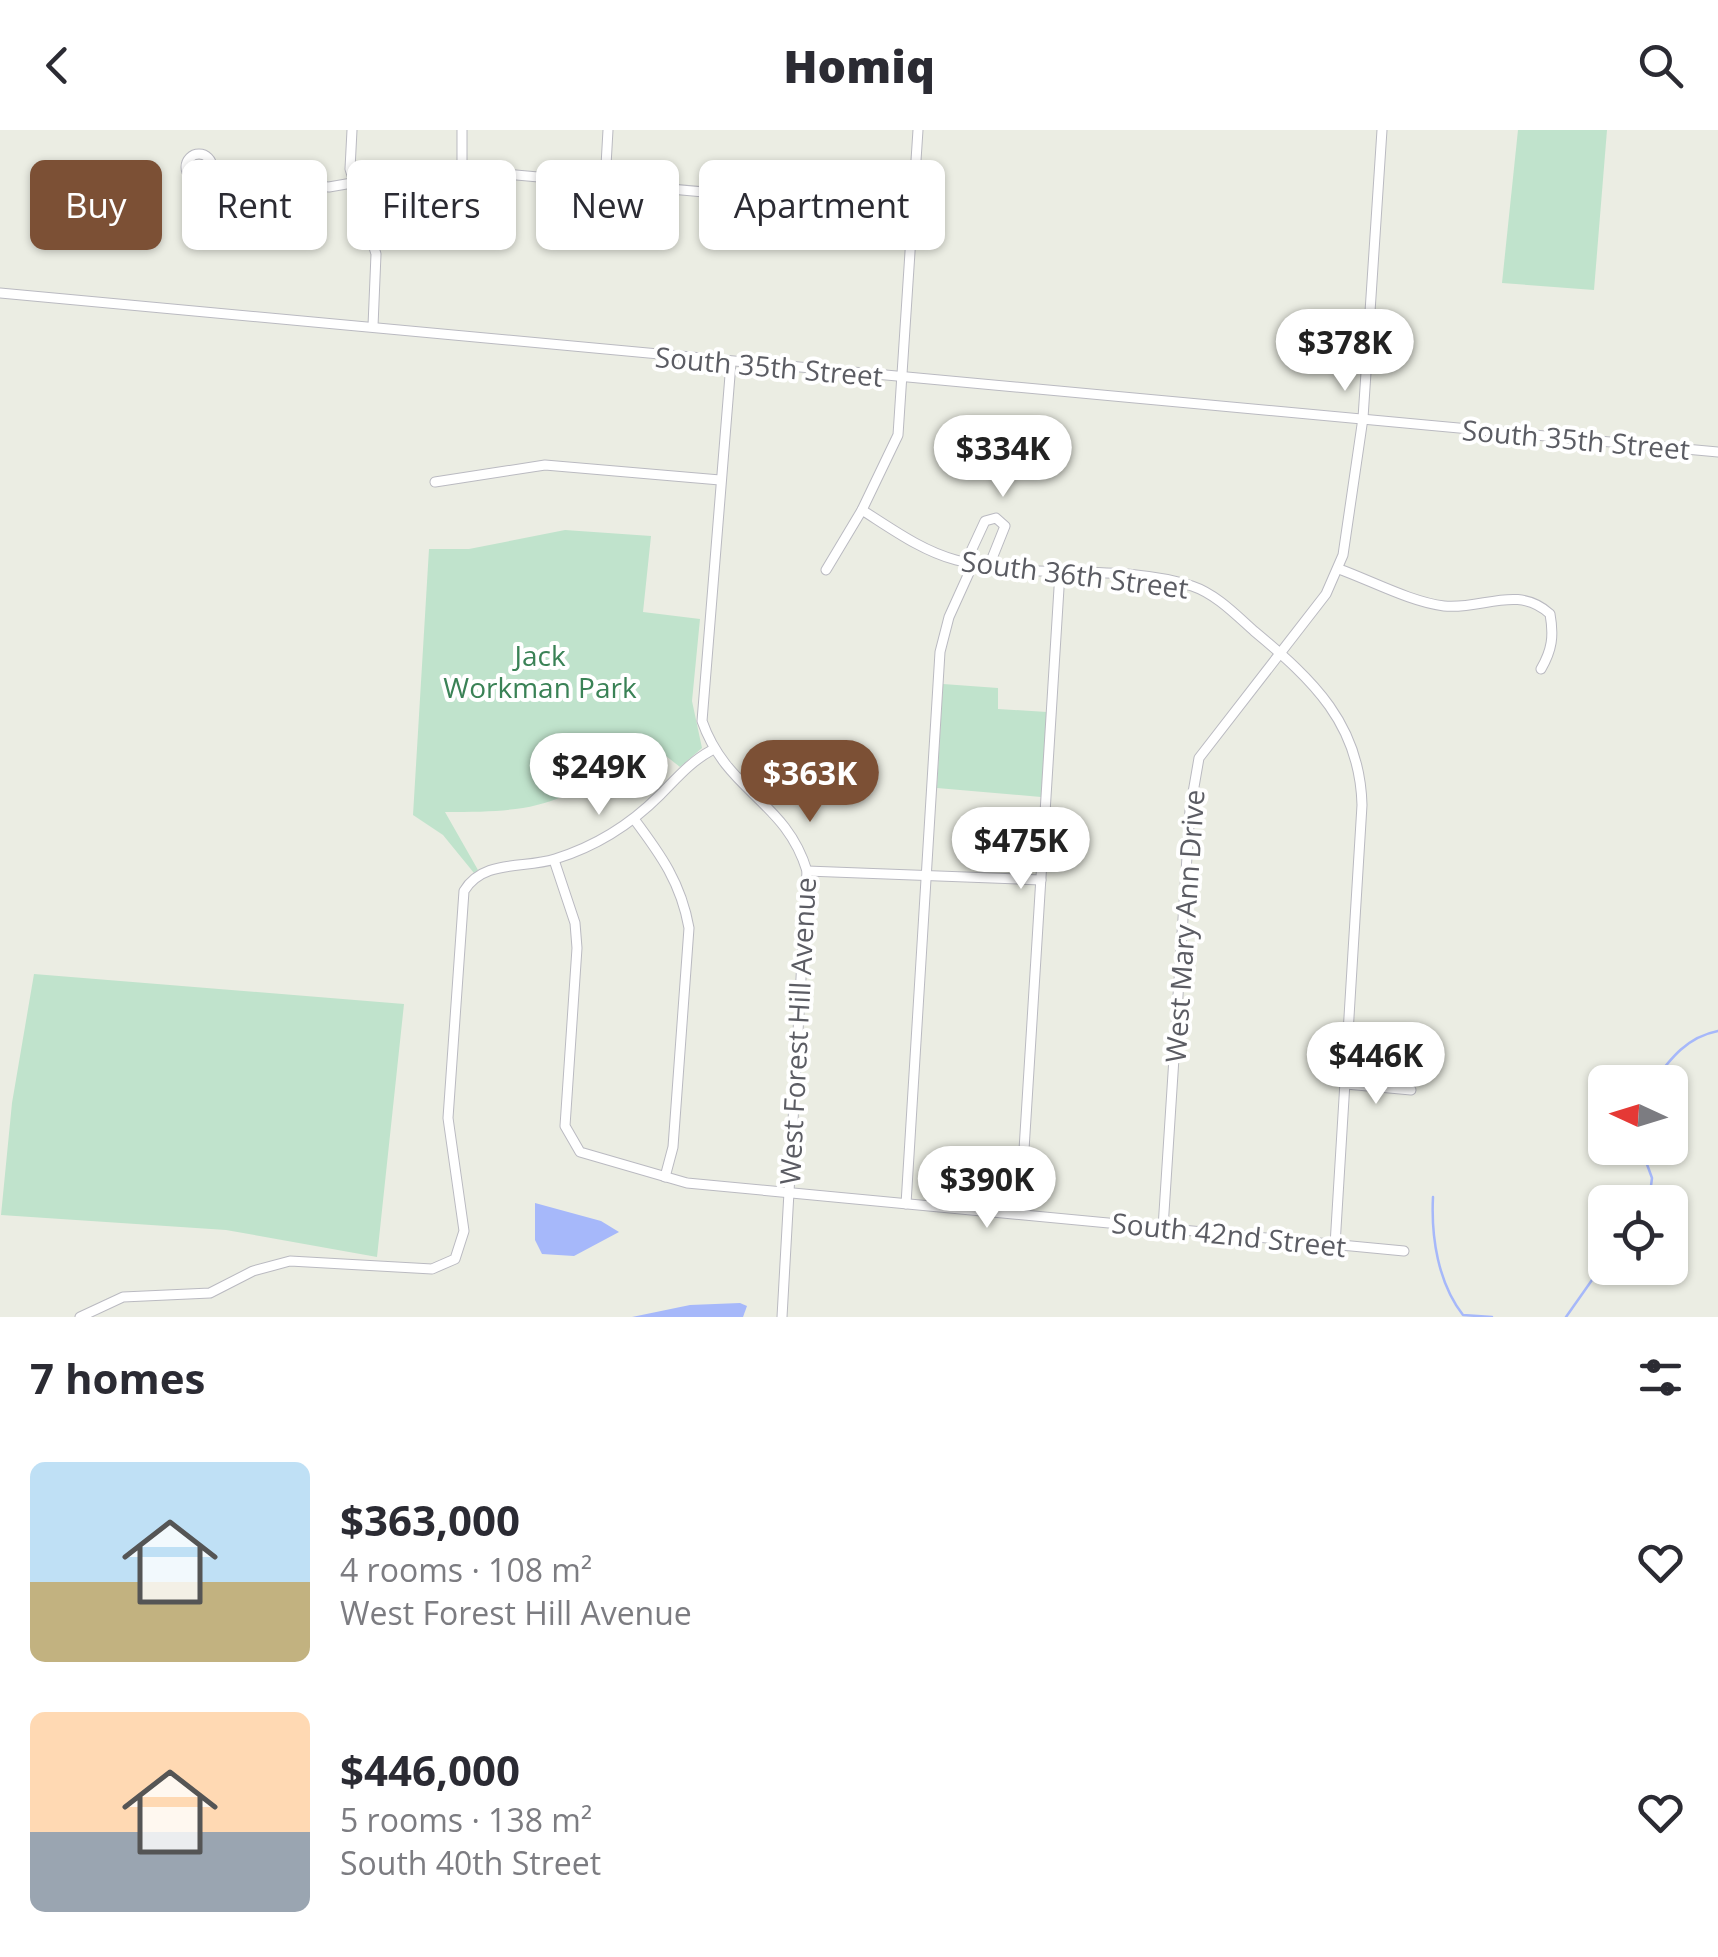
<!DOCTYPE html>
<meta charset="utf-8">
<style>
:root{--surface:#fff;--page:#f2f2f3;--text:#2b2b33;--muted:#7c7c81;--accent:#7c5035}
body{margin:0;font-family:"Open Sans",sans-serif;background:var(--page);color:var(--text);height:100vh;display:flex;flex-direction:column;font-size:38px;white-space:nowrap}
*{box-sizing:border-box;margin:0}
p{font-size:32px;color:var(--muted)}
.icon{flex:none;width:55px;height:55px;fill:none;stroke:currentColor;stroke-width:2;stroke-linecap:round;stroke-linejoin:round}
.map{position:relative;height:1187px;overflow:hidden}
.drawer{display:flex;flex-direction:column;background:var(--surface);flex:1}
.drawer>*{flex:none}
.hud{position:absolute;left:30px;top:30px;width:1000px;height:90px;display:flex;gap:20px}
.needle{width:65px;rotate:274deg}
.tools{position:absolute;left:1588px;top:935px;display:grid;gap:20px}
.tools a{display:grid;place-items:center;width:100px;height:100px;border-radius:15px;background:var(--surface);box-shadow:0 2px 8px #0004;font-size:50px}
.price{position:absolute;translate:-50% -85px;padding:0 22px;border-radius:35px;background:#fff;color:#222;font-size:32px;line-height:65px;filter:drop-shadow(0 2px 5px #0008)}
.price::after{content:'';position:absolute;left:50%;top:60px;width:30px;height:22px;margin-left:-15px;background:inherit;clip-path:polygon(0 0,100% 0,50% 100%)}
.price.active{background:var(--accent);color:#fff}
ul{padding:0;list-style:none}
li{display:flex;align-items:center;gap:30px;height:250px;padding:0 30px}
li span{display:grid;place-items:center;flex:none;width:280px;height:200px;border-radius:15px;color:#555}
li>.icon{margin-inline-start:auto}
span .icon{width:120px;height:120px;fill:#fffc;stroke-width:1}
li b{font-size:42px}
h2{display:flex;justify-content:space-between;align-items:center;height:120px;padding:0 30px;font-size:42px}
.pill{padding:0 35px;border-radius:15px;background:var(--surface);box-shadow:0 2px 8px #0004;font-size:35px;line-height:90px}
.pill.active{background:var(--accent);color:#fff}
header{display:flex;justify-content:space-between;align-items:center;height:130px;padding:0 30px;background:var(--surface);font-size:45px;font-weight:800}
.map>svg:first-child{display:block}
.green{fill:#c0e3cc}
.water{fill:#a6b8fa}
.lines{fill:none;stroke-linecap:round;stroke-linejoin:round}
.stream{stroke:#a6b8fa;stroke-width:2.5}
.minor-casing{stroke:#babac1;stroke-width:11}
.minor{stroke:#fff;stroke-width:9}
.labels{text-anchor:middle;dominant-baseline:central;stroke-width:8;stroke-linejoin:round;paint-order:stroke}
.street-label{font-size:28px;fill:#5b5c63;stroke:#fff}
.park-label{font-size:28px;fill:#3a8256;stroke:#fff}
</style>
<header><svg class="icon" aria-label="back" viewBox="0 0 24 24"><path d="M15 5l-7 7 7 7"/></svg>Homiq<svg class="icon" aria-label="search" viewBox="0 0 24 24"><circle cx="10" cy="10" r="6"/><path d="M15 15l6 6"/></svg></header>
<div class="map">
<svg width="1718" height="1187" viewBox="0 0 1718 1187">
<rect width="100%" height="100%" fill="#ebede3"/>
<g class="green">
<path d="M1518,0H1607L1594,160L1502,153Z"/>
<path d="M565,400L651,406L643,482L700,489L692,571L702,618L680,637L642,607C570,676 542,682 445,682L478,740L474,743L443,705L413,685L429,419H469Z"/>
<path d="M943,554L998,558V579L1047,582L1041,667L937,658Z"/>
<path d="M34,844L404,874L377,1127L226,1100L1,1085L12,973Z"/>
</g>
<g class="water">
<path d="M535,1073L601,1091L619,1102L574,1126L542,1124L535,1110Z"/>
<path d="M740,1173L747,1176L743,1187H632L690,1175Z"/>
</g>
<g class="lines">
<g class="stream">
<path d="M1653,952C1671,928 1687,907 1718,901"/>
<path d="M1641,1018L1652,1048L1649,1072"/>
<path d="M1433,1067C1431,1107 1438,1153 1463,1185L1492,1187"/>
<path d="M1566,1187L1592,1150L1615,1138"/>
</g>
<g class="minor-casing">
<g id="minor">
<path d="M352,0L350,39L376,124L373,196"/>
<path d="M462,0V34L473,41L914,81"/>
<circle cx="199" cy="37" r="13"/>
<path d="M206,47L329,57L352,53"/>
<path d="M605,53L608,0"/>
<path d="M0,163L1718,322"/>
<path d="M731,233L702,591C727,662 786,671 807,741L782,1187"/>
<path d="M435,352L545,335L720,350"/>
<path d="M862,380C892,399 922,421 956,430C1032,451 1117,432 1192,456C1216,464 1236,485 1254,501C1313,550 1360,594 1362,675L1335,1115"/>
<path d="M966,432L985,391L996,388L1005,396L989,436"/>
<path d="M1339,439C1372,451 1411,472 1444,476C1483,480 1517,454 1550,484C1554,506 1552,520 1541,539"/>
<path d="M826,440L862,380L898,305L918,0"/>
<path d="M634,689C661,725 681,753 689,798L673,1017L665,1047"/>
<path d="M554,730L575,793L577,818L565,996L580,1022L687,1053L1404,1121"/>
<path d="M807,741L1041,750"/>
<path d="M1346,954L1411,960"/>
<path d="M906,1074L940,522L949,487L973,434"/>
<path d="M1020,1084L1060,442"/>
<path d="M1163,1098L1190,680L1199,628L1326,464L1343,425L1363,288L1382,0"/>
<path d="M80,1187L123,1167L210,1163L253,1141L290,1131L432,1139L455,1129L464,1101L448,988L464,761C483,729 524,739 555,729C594,717 631,694 660,665C677,648 690,632 712,620"/>
</g>
</g>
<use href="#minor" class="minor"/>
</g>
<g class="labels">
<g class="street-label">
<text transform="translate(769 236) rotate(5)">South 35th Street</text>
<text transform="translate(1576 309) rotate(5)">South 35th Street</text>
<text transform="translate(1075 444) rotate(7)">South 36th Street</text>
<text transform="translate(1184 796) rotate(-86)">West Mary Ann Drive</text>
<text transform="translate(797 901) rotate(-87)">West Forest Hill Avenue</text>
<text transform="translate(1229 1104) rotate(6)">South 42nd Street</text>
</g>
<g class="park-label">
<text x="540" y="525">Jack<tspan x="540" dy="32">Workman Park</tspan></text>
</g>
</g>
</svg>
<div class="tools">
<a><svg class="needle" viewBox="-14 -14 28 28"><path d="M0-13l5 13h-10z" fill="#e53935"/><path d="M0 13l5-13h-10z" fill="#7c7c81"/></svg></a>
<a><svg class="icon" aria-label="locate" viewBox="0 0 24 24"><circle cx="12" cy="12" r="6"/><path d="M12 2v4M12 18v4M2 12h4M18 12h4"/></svg></a>
</div>
<b class="price" style="left:1345px;top:264px">$378K</b>
<b class="price" style="left:1003px;top:370px">$334K</b>
<b class="price" style="left:599px;top:688px">$249K</b>
<b class="price active" style="left:810px;top:695px">$363K</b>
<b class="price" style="left:1021px;top:762px">$475K</b>
<b class="price" style="left:1376px;top:977px">$446K</b>
<b class="price" style="left:987px;top:1101px">$390K</b>
<div class="hud">
<a class="pill active">Buy</a>
<a class="pill">Rent</a>
<a class="pill">Filters</a>
<a class="pill">New</a>
<a class="pill">Apartment</a>
</div>
</div>
<section class="drawer">
<h2>7 homes<svg class="icon" aria-label="filters" viewBox="0 0 24 24"><path d="M4 7h16M4 17h16"/><circle cx="9" cy="7" r="2"/><circle cx="15" cy="17" r="2"/></svg></h2>
<ul>
<li><span style="background:linear-gradient(#bfe0f5 60%,#c2b280 0)"><svg class="icon" aria-label="home" viewBox="0 0 24 24"><path d="M3 11l9-7 9 7M6 9v11h12V9"/></svg></span><div><b>$363,000</b><p>4 rooms · 108 m²</p><p>West Forest Hill Avenue</p></div><svg class="icon" aria-label="heart" viewBox="0 0 24 24"><path d="M12 20l-8-8c-3-5 5-10 8-4 3-6 11-1 8 4z"/></svg></li>
<li><span style="background:linear-gradient(#ffd9b3 60%,#9aa5b1 0)"><svg class="icon" aria-label="home" viewBox="0 0 24 24"><path d="M3 11l9-7 9 7M6 9v11h12V9"/></svg></span><div><b>$446,000</b><p>5 rooms · 138 m²</p><p>South 40th Street</p></div><svg class="icon" aria-label="heart" viewBox="0 0 24 24"><path d="M12 20l-8-8c-3-5 5-10 8-4 3-6 11-1 8 4z"/></svg></li>
</ul>
</section>
